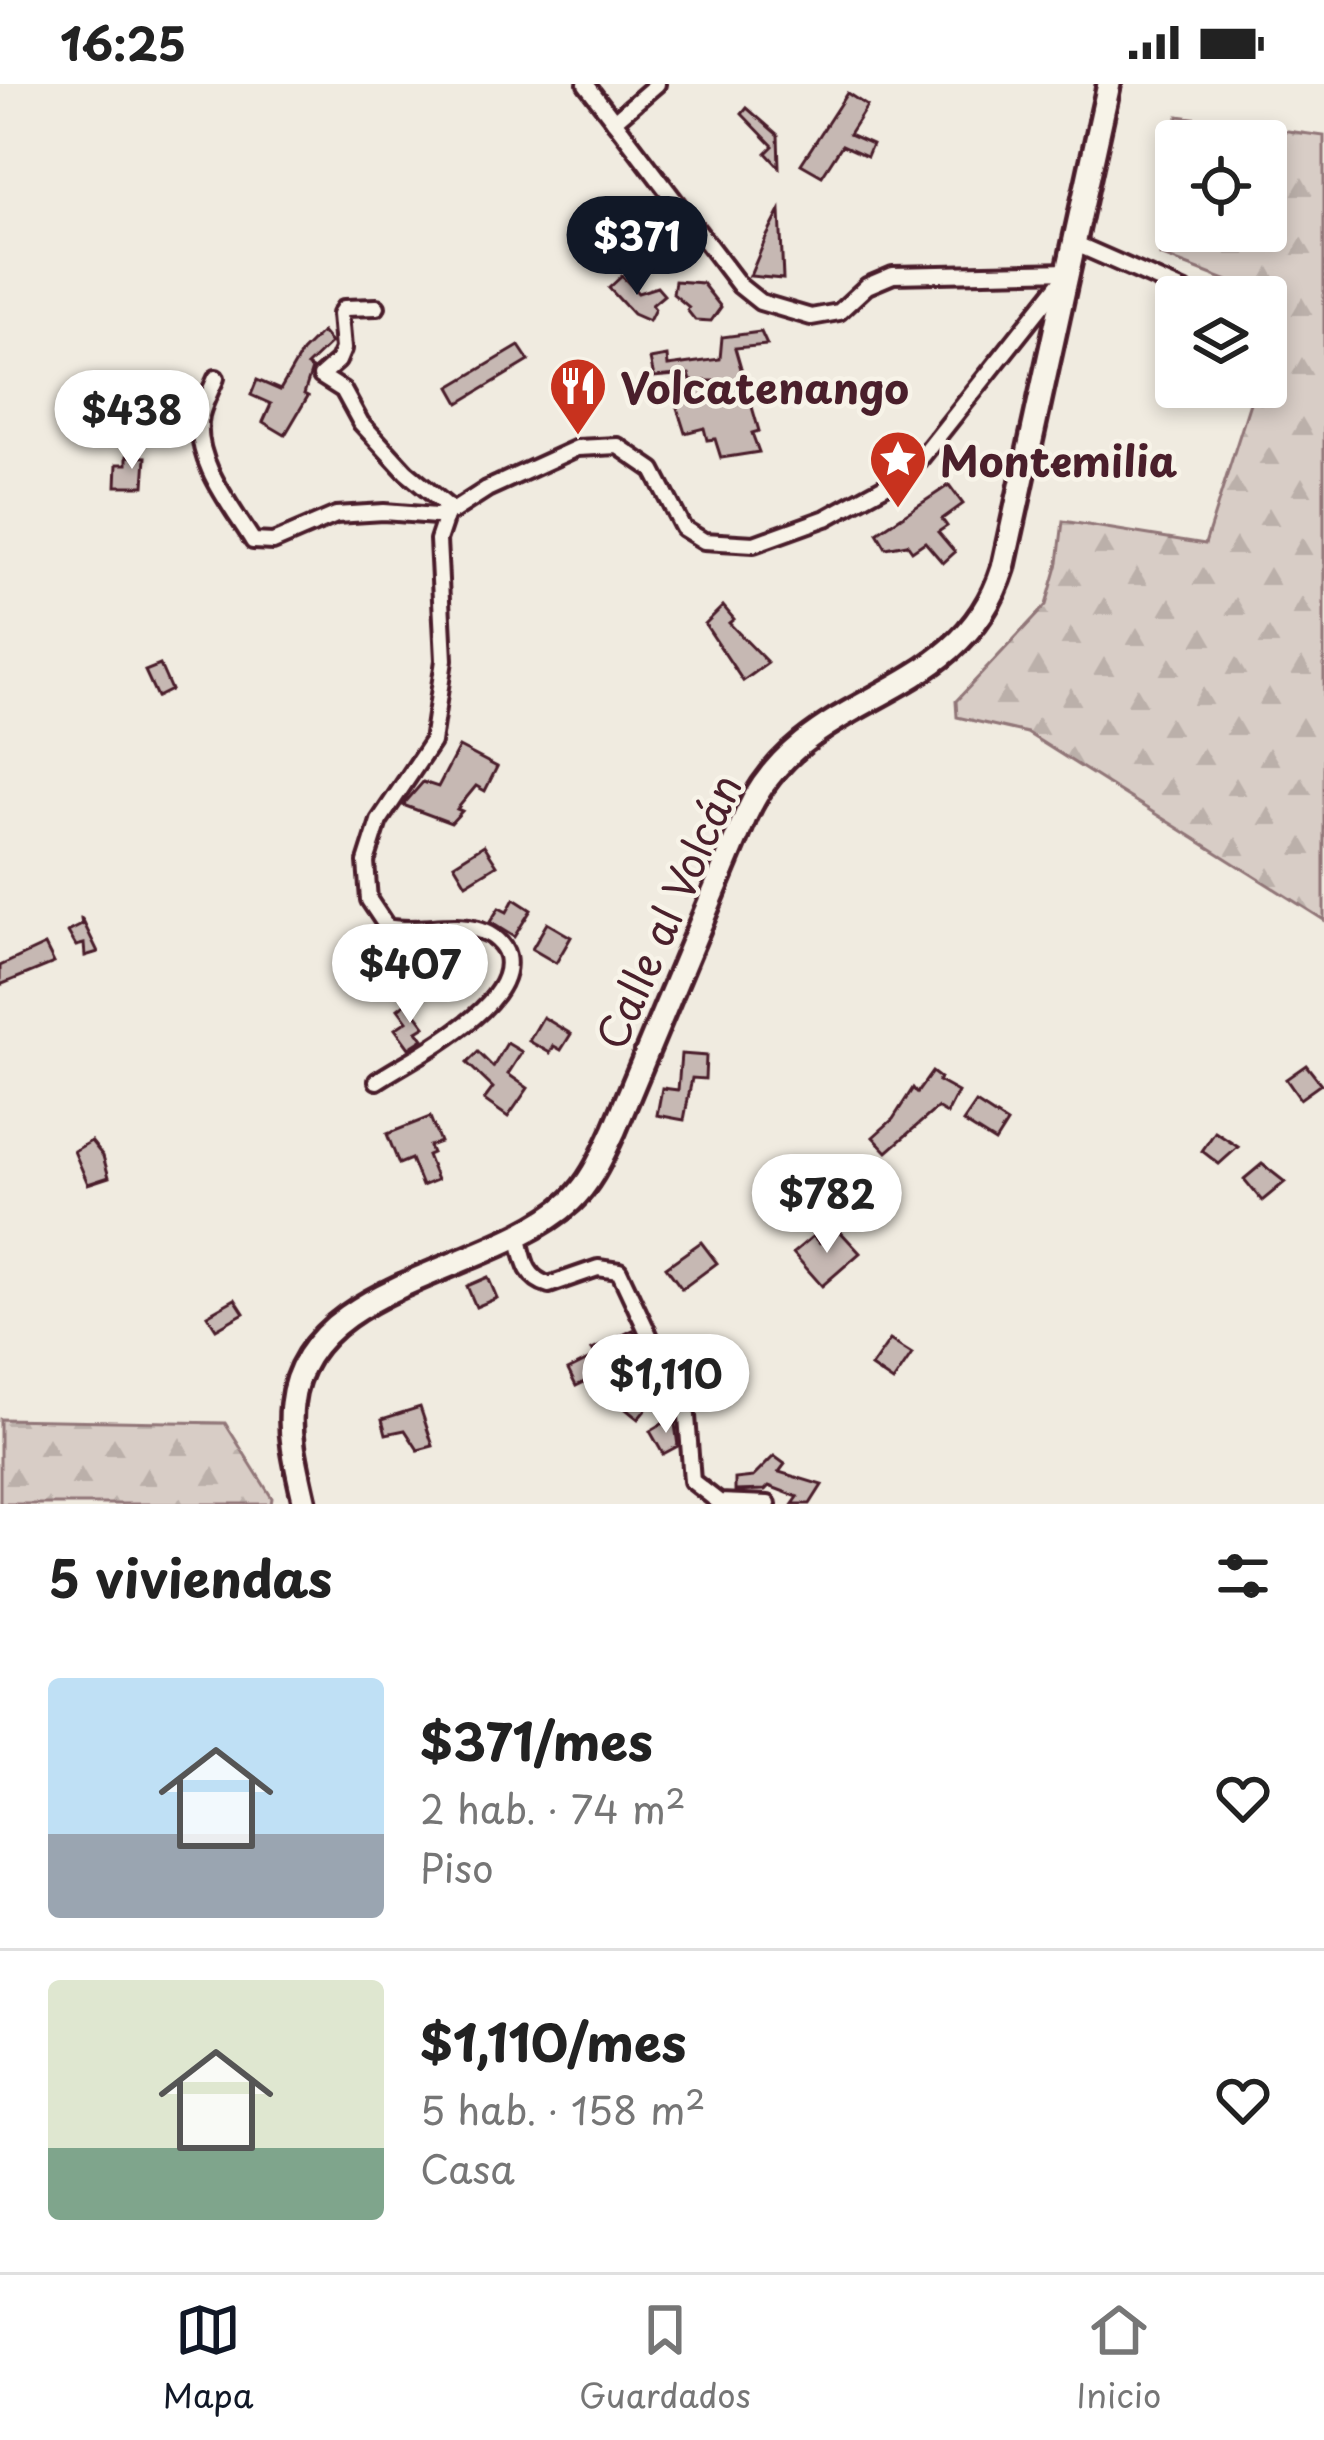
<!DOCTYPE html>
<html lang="es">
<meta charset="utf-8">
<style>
:root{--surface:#fff;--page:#f6f6f6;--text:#222;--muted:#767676;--line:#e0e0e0;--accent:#111827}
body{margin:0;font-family:"Playpen Sans",sans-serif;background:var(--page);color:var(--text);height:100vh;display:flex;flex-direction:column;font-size:45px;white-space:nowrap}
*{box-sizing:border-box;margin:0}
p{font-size:39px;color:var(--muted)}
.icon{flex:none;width:66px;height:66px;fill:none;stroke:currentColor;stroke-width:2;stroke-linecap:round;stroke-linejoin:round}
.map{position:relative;height:1420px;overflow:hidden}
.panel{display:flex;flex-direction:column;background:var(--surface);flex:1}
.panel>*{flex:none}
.buttons{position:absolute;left:1155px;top:36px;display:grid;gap:24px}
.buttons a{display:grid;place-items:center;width:132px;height:132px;border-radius:12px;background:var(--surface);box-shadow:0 6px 18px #0003;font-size:60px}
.price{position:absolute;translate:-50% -102px;padding:0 27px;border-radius:42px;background:#fff;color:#222;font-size:39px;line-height:78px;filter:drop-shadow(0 3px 6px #0008)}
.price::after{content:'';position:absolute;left:50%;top:72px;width:36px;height:27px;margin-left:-18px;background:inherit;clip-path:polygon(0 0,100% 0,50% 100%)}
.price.active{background:var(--accent);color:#fff}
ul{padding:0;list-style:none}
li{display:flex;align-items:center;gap:36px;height:300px;padding:0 48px}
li+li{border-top:3px solid var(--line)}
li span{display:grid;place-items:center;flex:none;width:336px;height:240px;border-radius:12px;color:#555}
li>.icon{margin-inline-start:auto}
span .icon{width:144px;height:144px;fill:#fffc;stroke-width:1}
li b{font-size:51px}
h2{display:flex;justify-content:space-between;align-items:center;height:144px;padding:0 48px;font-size:51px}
.status{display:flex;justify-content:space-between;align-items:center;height:84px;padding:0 60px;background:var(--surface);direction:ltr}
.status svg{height:33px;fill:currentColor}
.dock{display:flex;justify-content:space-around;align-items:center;height:168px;border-top:3px solid var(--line);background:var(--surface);font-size:33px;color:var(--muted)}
.dock a{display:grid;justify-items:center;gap:6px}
.dock .active{color:var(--accent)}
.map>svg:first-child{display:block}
.forest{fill:url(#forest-firs);stroke:#917678;stroke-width:3;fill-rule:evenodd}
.building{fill:#c6b8b3;stroke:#4a1f2b;stroke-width:3}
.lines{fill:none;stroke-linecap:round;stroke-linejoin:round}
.street-casing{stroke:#4a1f2b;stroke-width:22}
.secondary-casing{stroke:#4a1f2b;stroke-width:30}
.street{stroke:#f7f3e8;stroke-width:14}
.secondary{stroke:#f7f3e8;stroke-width:21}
.labels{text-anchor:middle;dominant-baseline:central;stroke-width:9;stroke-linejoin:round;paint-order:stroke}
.poi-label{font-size:42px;font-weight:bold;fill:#4a1f2b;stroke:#f7f3e8;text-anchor:start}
.street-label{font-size:42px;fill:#4a1f2b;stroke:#f7f3e8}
</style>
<div class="status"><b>16:25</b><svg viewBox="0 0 49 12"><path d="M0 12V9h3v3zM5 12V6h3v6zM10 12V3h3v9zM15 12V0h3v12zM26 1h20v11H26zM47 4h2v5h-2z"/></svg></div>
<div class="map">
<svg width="1324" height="1420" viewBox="0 0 1324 1420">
<defs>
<pattern id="forest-firs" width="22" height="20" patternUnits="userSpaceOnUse" patternTransform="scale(3)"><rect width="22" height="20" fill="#d8cdc6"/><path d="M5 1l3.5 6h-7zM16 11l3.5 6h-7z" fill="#bbb0aa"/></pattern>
</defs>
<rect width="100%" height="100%" fill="#f0ebe0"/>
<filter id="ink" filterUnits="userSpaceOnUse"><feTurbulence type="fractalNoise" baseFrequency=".00833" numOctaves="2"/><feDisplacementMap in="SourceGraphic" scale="24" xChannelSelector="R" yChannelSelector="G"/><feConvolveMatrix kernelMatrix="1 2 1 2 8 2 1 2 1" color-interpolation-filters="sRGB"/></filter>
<g filter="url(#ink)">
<g class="forest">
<path d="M1178,32L1324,52V836L1027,649L957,633L956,617L1046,521L1058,479L1063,437L1205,460L1255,303H1266V270L1282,218L1160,171ZM1176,57H1266V147H1176Z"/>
<path d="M0,1335L225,1339L272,1414L271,1420H0Z"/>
</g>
<g class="building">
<path d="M847,9L867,22L849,50L872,60L867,72L842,61L822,92L801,80Z"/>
<path d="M747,24L778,51L779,83L766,69L773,62L742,30Z"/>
<path d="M780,127L783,195L750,192L766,154Z"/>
<path d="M622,192L638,209L657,203L664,211L652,221L655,225L649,237L633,230L609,204Z"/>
<path d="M675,197L702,199L721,223L711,237L695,236L687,226L689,223L673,210Z"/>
<path d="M322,248L331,259L307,282L312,285L304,310L308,312L285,351L263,338L271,320L251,311L257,296L280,306L302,268Z"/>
<path d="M761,248L767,261L735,264L759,347L752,349L759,368L721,374L715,355L707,356L704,344L685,349L674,314L733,297H691L689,290L654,293L650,275L667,272L668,282L720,275L722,253Z"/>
<path d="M519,262L529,277L459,319L450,303Z"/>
<path d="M127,372L146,373L144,402H116L117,380H127Z"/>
<path d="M949,401L963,420L942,435L947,442L938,448L955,468L943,479L925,458L912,467L907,460L886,464L877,449Z"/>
<path d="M723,522L734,535L729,539L768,579L743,597L705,540Z"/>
<path d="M160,581L171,606L157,613L145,587Z"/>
<path d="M459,663L497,683L485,707L476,702L457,725L462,727L451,739L403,721L423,698L438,703Z"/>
<path d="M484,761L497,781L466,800L454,780Z"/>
<path d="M514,815L531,826L514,853L490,838L499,824L507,828Z"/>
<path d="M81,835H82L98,868L85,872L84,860L76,862L68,848L82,841Z"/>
<path d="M547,839L571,853L556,879L532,865Z"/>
<path d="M45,861L54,879L0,901V882Z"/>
<path d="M407,918L425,942L417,947L423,955L409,964L395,945L407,937L398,925Z"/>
<path d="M543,933L571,950L561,966L554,962L550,969L529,957Z"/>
<path d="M507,959L522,968L508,990L528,1004L508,1033L484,1016L493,1004L467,979L478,968L493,983Z"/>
<path d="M681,970L706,972L705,995L692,994L684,1036L657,1031L662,1004L678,1006Z"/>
<path d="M1306,981L1321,1000L1300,1015L1286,995Z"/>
<path d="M932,988L940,994L938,997L958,1008L947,1030L937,1024L887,1068L873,1053L893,1035L913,1004L917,1009Z"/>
<path d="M976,1019L1007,1039L995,1058L963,1038Z"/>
<path d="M430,1033L440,1058L429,1062L432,1069L427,1071L437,1096L422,1102L411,1075L399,1080L387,1050Z"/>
<path d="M1215,1048L1238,1063L1219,1080L1202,1067Z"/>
<path d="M91,1057L103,1072L109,1093L88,1100L74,1067Z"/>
<path d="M1262,1080L1285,1098L1262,1117L1244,1095Z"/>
<path d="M837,1144L860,1169L822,1202L793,1169L813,1152L819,1159Z"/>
<path d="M701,1158L717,1179L682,1205L666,1183Z"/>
<path d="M488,1193L497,1214L476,1223L467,1202Z"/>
<path d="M235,1215L244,1229L216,1245L207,1231Z"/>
<path d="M633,1246L642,1262L637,1265L640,1271L576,1302L568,1286L596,1272L592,1266Z"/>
<path d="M890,1256L912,1270L893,1298L871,1283Z"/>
<path d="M648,1292L662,1306L638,1335L622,1322Z"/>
<path d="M420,1323L433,1362L418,1366L405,1346L386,1350L382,1335Z"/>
<path d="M674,1333L678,1362L663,1370L650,1347Z"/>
<path d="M774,1372L785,1380L779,1388L822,1401L810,1420H793L798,1413L769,1402L765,1406L735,1407V1395L753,1393Z"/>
</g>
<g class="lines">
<g class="street-casing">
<g id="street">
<path d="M586,0L740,202L760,218L811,233L839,228L867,202L893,191L1070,187"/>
<path d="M614,37L657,0"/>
<path d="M1076,160L1197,213"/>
<path d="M377,223L344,224L340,230L343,265L338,277L321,292L343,306L361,339L406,388L453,427"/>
<path d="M216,294C211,306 204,319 201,331C192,375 232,423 253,457L273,458L336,431L384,428L436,432L453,427L487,405L577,364L618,362L653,386L683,444L704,457L754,460L826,434L910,388L1063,195"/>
<path d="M377,997C413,973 518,923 507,872C504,860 492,850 481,847C451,837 416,850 387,843L369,816L366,778L379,737L432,658L444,576L438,456L447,429"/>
<path d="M518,1150C524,1173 524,1194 549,1201L598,1184L619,1187L687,1332L692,1397L719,1418L768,1420"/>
</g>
</g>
<g class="secondary-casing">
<path id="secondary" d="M305,1420C298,1388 288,1353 292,1320C305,1197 493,1189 571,1117C592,1097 602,1072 614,1047L746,731C805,601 960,622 1003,484L1109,0"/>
</g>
<use href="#street" class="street"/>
<use href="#secondary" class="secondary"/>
</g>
</g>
<defs>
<g id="restaurant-pin" transform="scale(3)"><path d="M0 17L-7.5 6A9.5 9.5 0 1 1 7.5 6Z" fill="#c8321e" stroke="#f7f3e8"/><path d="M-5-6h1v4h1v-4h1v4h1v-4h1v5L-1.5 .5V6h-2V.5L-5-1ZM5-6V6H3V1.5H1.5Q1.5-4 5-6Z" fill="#fff"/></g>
<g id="sight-pin" transform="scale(3)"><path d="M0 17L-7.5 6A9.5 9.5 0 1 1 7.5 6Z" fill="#c8321e" stroke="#f7f3e8"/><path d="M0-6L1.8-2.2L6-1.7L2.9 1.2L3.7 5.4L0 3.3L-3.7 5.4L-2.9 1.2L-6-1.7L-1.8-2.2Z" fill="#fff"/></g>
</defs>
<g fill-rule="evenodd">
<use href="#restaurant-pin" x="578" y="302"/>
<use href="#sight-pin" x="898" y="375"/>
</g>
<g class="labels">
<g class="poi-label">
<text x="620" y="302">Volcatenango</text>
<text x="940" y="375">Montemilia</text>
</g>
<g class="street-label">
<text transform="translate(667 827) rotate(-66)">Calle al Volcán</text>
</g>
</g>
</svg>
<div class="buttons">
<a><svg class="icon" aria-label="locate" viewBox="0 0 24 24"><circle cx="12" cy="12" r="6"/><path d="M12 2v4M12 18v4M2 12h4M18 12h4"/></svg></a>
<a><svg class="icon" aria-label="layers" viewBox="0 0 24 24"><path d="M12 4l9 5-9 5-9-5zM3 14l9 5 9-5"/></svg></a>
</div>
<b class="price active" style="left:637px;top:214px">$371</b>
<b class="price" style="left:132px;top:388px">$438</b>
<b class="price" style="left:410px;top:942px">$407</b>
<b class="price" style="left:827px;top:1172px">$782</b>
<b class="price" style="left:666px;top:1352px">$1,110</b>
</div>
<section class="panel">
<h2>5 viviendas<svg class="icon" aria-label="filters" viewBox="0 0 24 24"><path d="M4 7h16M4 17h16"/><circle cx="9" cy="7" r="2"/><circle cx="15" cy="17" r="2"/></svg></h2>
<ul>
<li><span style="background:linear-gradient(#bfe0f5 65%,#9aa5b1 0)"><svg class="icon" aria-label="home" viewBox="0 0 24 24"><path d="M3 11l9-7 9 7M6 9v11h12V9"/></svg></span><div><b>$371/mes</b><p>2 hab. · 74 m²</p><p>Piso</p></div><svg class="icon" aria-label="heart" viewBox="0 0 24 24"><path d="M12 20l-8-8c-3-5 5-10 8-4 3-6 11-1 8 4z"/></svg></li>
<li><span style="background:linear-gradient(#dfe7d0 70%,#7fa58c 0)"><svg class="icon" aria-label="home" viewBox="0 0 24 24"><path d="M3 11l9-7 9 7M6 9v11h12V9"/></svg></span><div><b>$1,110/mes</b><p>5 hab. · 158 m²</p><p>Casa</p></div><svg class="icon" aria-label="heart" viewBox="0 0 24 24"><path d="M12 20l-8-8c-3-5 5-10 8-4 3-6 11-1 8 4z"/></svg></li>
</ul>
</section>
<nav class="dock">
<a class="active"><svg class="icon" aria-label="map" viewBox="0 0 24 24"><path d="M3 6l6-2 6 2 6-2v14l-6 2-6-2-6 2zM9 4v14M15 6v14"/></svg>Mapa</a>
<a><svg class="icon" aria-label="saved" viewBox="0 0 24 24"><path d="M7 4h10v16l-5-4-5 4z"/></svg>Guardados</a>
<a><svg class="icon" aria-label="home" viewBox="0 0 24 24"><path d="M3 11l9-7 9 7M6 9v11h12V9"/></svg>Inicio</a>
</nav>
